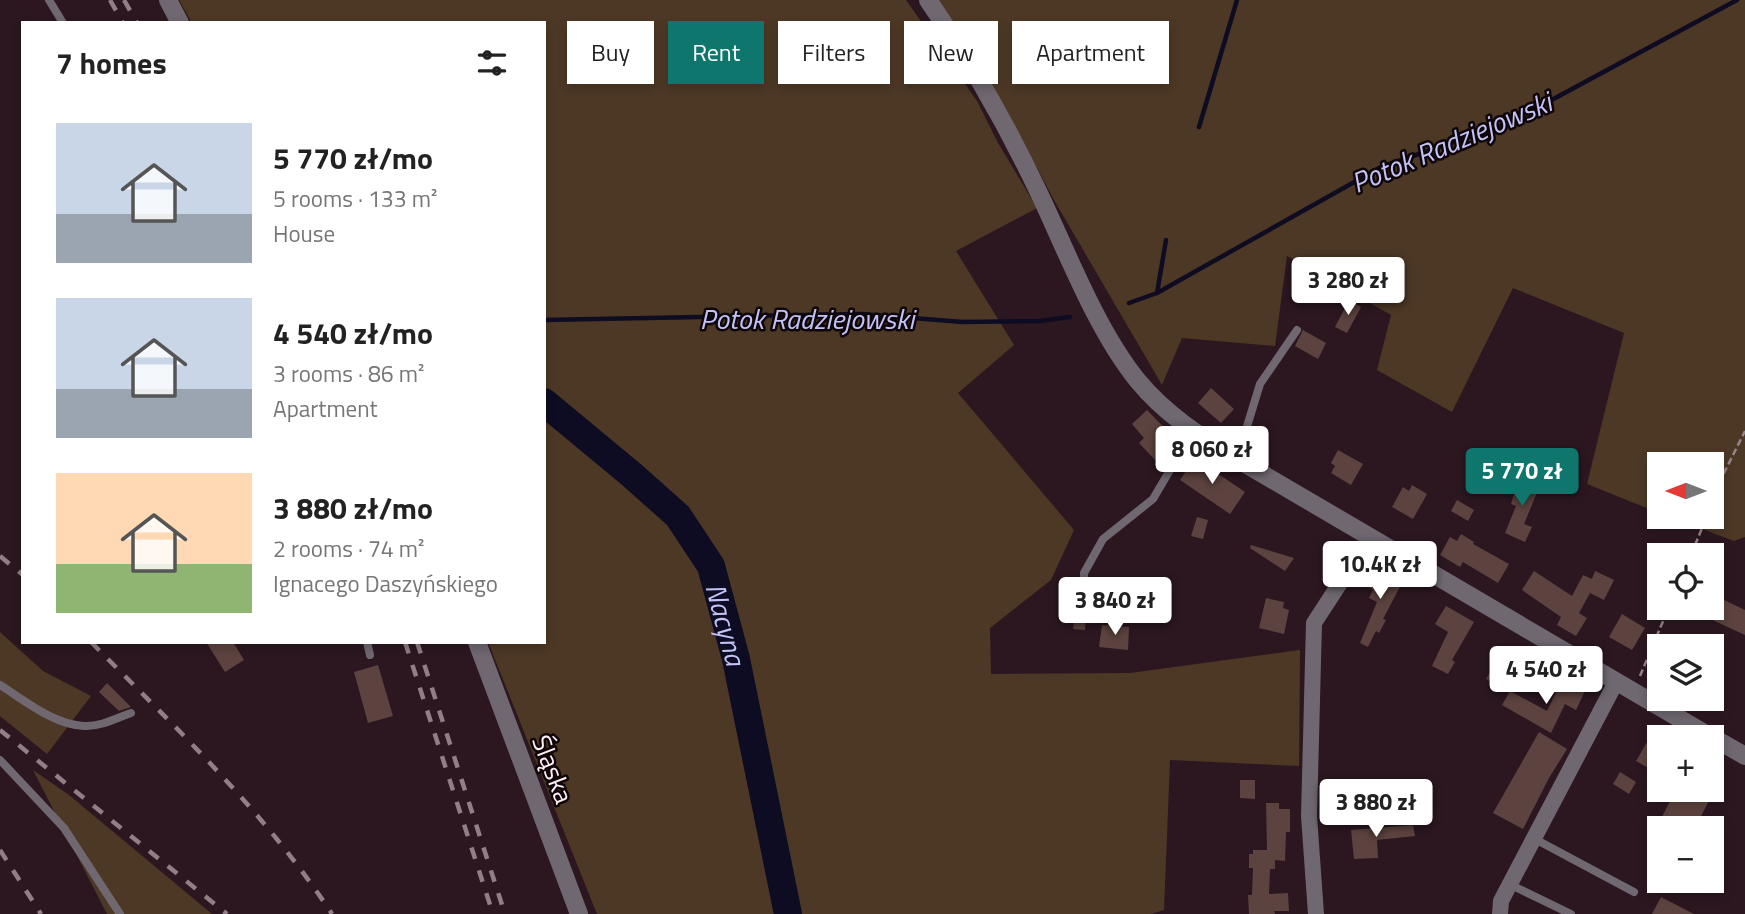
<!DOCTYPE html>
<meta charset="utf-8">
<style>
:root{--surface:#fff;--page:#f6f6f6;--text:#222;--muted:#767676;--accent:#0f766e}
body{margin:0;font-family:"Titillium Web",sans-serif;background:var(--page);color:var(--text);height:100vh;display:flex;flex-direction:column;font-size:26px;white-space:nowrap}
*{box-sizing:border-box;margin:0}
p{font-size:23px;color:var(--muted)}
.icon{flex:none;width:38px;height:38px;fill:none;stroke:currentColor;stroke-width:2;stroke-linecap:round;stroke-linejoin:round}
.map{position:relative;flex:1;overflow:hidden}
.drawer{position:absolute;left:21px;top:21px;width:525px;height:623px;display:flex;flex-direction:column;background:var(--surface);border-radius:0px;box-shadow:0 4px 10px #0003}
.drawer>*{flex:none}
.top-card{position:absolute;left:567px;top:21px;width:665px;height:63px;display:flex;gap:14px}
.needle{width:46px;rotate:270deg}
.fabs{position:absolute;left:1647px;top:452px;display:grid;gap:14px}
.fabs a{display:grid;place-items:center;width:77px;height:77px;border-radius:0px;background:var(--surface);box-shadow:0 4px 10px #0003;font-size:35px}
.price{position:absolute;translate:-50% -60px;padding:0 16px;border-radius:7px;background:#fff;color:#222;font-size:23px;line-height:46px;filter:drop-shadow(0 2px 4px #0008)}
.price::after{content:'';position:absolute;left:50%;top:42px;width:21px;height:16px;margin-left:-10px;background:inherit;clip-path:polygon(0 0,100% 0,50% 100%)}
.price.active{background:var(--accent);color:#fff}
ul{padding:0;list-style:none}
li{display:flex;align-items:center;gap:21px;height:175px;padding:0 35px}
li span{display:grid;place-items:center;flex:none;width:196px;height:140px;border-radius:0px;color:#555}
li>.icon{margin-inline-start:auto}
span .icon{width:84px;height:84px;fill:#fffc;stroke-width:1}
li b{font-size:30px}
h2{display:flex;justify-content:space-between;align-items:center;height:84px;padding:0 35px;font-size:30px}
.chip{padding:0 24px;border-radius:0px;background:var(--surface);box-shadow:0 4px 10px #0003;font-size:24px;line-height:63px}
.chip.active{background:var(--accent);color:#fff}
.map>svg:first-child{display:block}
.green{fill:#4d3825}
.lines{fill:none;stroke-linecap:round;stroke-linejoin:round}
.stream{stroke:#0e0c22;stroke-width:4.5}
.river{stroke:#0e0c22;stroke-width:28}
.building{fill:#5d433f}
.path{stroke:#97848c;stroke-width:2.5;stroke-dasharray:7 3.5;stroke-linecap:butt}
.service{stroke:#6f6871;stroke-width:8}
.minor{stroke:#6f6871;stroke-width:16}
.tertiary{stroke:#6f6871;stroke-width:18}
.rail{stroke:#917e86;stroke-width:4.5;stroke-dasharray:12 12;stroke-linecap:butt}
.labels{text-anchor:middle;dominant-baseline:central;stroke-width:5;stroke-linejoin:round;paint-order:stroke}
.street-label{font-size:26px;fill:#ffeff5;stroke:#0f0609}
.water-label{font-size:28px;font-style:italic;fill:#c2c2f7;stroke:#0f0609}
</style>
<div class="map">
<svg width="1745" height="914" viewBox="0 0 1745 914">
<rect width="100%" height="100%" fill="#2c1720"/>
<g class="green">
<path d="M179,0H906L977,101L998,143L1037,208L956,251L1014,345L958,393L1074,530L1051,580L990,628L991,674L1130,673L1300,650L1299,766L1170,760L1164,910L1151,914H597L488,642H544V23H192Z"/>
<path d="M938,0H1745V537L1734,541L1668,516H1712V464H1659V513L1587,484L1624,333L1513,288L1452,412L1377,370L1391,315L1287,256L1275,346L1182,338L1162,385L1054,200L1021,137Z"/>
<path d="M0,632L43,671L91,696L47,754L0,716Z"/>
<path d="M33,770L69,795L212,914H107Z"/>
</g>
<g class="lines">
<g class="stream">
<path d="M1199,127L1237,0"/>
<path d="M1157,293L1166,240"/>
<path d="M1129,303L1157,293L1381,167L1509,123L1737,0"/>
<path d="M544,320L861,314L963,322L1040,321L1070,317"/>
</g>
<path class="river" id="s1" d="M544,402L632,475L678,516L711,566L736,659L788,914"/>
</g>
<g class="building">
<path d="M1349,300L1361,307L1347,333L1335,327Z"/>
<path d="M1303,330L1326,343L1318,359L1295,346Z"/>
<path d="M1211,388L1234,409L1221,423L1198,403Z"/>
<path d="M1147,410L1176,440L1155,460L1139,443L1144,438L1132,424Z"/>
<path d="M1338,450L1363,464L1351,485L1331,473L1335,466L1331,463Z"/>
<path d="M1195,458L1245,492L1230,514L1180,480Z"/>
<path d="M1520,475L1541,483L1524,524L1532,527L1525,542L1505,533L1516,506L1511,504Z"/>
<path d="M1412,485L1427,494L1413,519L1392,507L1403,487L1409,491Z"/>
<path d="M1457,500L1474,510L1468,521L1451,511Z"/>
<path d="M1197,517L1208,520L1203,539L1191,536Z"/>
<path d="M1461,534L1474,542L1473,544L1509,564L1498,583L1463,562L1460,567L1440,555L1450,537L1457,541Z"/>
<path d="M1251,545L1294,558L1285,571L1250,548Z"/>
<path d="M1375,567L1403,581L1383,619L1386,620L1379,633L1376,631L1368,647L1360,643L1377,602L1369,598L1373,590L1365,585Z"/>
<path d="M1534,571L1572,596L1583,575L1592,579L1595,571L1614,580L1604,600L1590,593L1579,613L1587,618L1576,636L1557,625L1561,617L1522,590Z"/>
<path d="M1716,596L1745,610V635L1706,617Z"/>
<path d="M1266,598L1284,602L1283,608L1289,610L1284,634L1259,628Z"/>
<path d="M1446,606L1474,622L1452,660L1455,662L1448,674L1432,666L1448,632L1435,624Z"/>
<path d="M1075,612L1086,613L1085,630L1073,629Z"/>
<path d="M1622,614L1645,628L1632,650L1609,637Z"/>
<path d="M1102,625L1129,627L1128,650L1099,647Z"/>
<path d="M206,642H233L244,660L225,672Z"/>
<path d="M1503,649L1522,661L1505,689L1486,679Z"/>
<path d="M378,665L393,716L368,723L354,672Z"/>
<path d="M1567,680L1585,691L1576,710L1565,704L1551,733L1502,705L1510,691L1547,711L1558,688L1562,690Z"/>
<path d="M107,683L131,707L119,711L99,692Z"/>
<path d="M1539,732L1567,749L1549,778L1523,829L1493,813Z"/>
<path d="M1650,737L1659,743V763L1654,771L1636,761Z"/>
<path d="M1620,772L1636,782L1629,794L1613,784Z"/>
<path d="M1240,780H1255V799L1240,798Z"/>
<path d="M1676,789H1715L1695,828H1688L1662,817Z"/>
<path d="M1266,803H1279V809H1290V832H1286L1285,861L1275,860V869H1270L1269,894L1288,893L1289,911H1274L1275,914H1249L1248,895H1252L1253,868H1249V854H1253V850H1267Z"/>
<path d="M1413,825L1415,836L1377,840L1378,858L1354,859L1351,830Z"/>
<path d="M1661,897L1694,914H1652Z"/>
</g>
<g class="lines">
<g class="path">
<path d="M1712,503L1722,477L1745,431"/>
<path d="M1691,555L1707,516"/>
<path d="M1640,676L1669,607"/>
</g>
<g class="service">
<path d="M49,0L63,23"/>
<path d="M1237,459L1260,384L1297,330"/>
<path d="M1084,602V573L1103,539L1153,499L1193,431"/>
<path d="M367,642L370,655"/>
<path d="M0,685C24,700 54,725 84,726C100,727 117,718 131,713"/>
<path d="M0,760L64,828L120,914"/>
<path d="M1533,838L1634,892"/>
<path d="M1509,884L1571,914"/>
</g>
<g class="minor">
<path d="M1316,914L1309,816L1314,623L1370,537"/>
<path d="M1500,914L1501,901L1616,682"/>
</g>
<g class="tertiary">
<path d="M168,0L180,23"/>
<path d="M928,0C971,62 1007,125 1039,193C1067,252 1097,331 1138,381C1165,414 1201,437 1237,459L1711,737"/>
<path d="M477,642L579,914"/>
<path d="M1712,737L1745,756"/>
</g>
<g class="rail">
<path d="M110,0L123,23"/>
<path d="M124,0L137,23"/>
<path d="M0,556L23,575"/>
<path d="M91,642C176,728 265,812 332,914"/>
<path d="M405,642L493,914"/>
<path d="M417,642L505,914"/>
<path d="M0,730L227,914"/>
<path d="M0,850L41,914"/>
</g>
</g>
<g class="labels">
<g class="street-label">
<text transform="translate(553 769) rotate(69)">Śląska</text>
</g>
<g class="water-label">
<text transform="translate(1451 142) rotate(-23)">Potok Radziejowski</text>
<text x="807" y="318">Potok Radziejowski</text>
<text stroke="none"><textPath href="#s1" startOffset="296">Nacyna</textPath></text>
</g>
</g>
</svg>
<div class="fabs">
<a><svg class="needle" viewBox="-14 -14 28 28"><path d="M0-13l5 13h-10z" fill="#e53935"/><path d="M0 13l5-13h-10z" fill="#767676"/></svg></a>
<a><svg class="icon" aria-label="locate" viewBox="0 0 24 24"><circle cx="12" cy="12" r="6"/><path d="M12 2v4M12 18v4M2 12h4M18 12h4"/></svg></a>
<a><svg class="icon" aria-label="layers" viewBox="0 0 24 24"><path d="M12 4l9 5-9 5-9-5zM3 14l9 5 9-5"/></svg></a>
<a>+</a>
<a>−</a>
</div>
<b class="price" style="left:1348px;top:317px">3 280 zł</b>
<b class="price" style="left:1212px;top:486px">8 060 zł</b>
<b class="price active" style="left:1522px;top:508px">5 770 zł</b>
<b class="price" style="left:1380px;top:601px">10.4K zł</b>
<b class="price" style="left:1115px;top:637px">3 840 zł</b>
<b class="price" style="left:1546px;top:706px">4 540 zł</b>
<b class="price" style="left:1376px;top:839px">3 880 zł</b>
<div class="top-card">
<a class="chip">Buy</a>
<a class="chip active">Rent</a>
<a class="chip">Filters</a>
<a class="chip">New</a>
<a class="chip">Apartment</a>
</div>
<section class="drawer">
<h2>7 homes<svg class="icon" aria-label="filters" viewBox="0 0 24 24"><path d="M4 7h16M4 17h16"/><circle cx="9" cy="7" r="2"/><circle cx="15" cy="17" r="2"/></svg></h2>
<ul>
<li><span style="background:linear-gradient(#c9d6e8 65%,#9aa5b1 0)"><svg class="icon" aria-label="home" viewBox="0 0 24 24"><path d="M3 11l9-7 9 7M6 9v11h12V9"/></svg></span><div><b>5 770 zł/mo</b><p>5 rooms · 133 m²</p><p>House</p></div></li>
<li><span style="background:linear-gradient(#c9d6e8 65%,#9aa5b1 0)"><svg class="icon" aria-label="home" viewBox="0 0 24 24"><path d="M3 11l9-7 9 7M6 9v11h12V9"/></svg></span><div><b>4 540 zł/mo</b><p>3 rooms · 86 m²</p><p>Apartment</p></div></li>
<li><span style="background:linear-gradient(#ffd9b3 65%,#8fb573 0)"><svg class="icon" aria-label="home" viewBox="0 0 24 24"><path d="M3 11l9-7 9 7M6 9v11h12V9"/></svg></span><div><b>3 880 zł/mo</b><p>2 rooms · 74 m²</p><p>Ignacego Daszyńskiego</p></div></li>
</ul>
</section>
</div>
